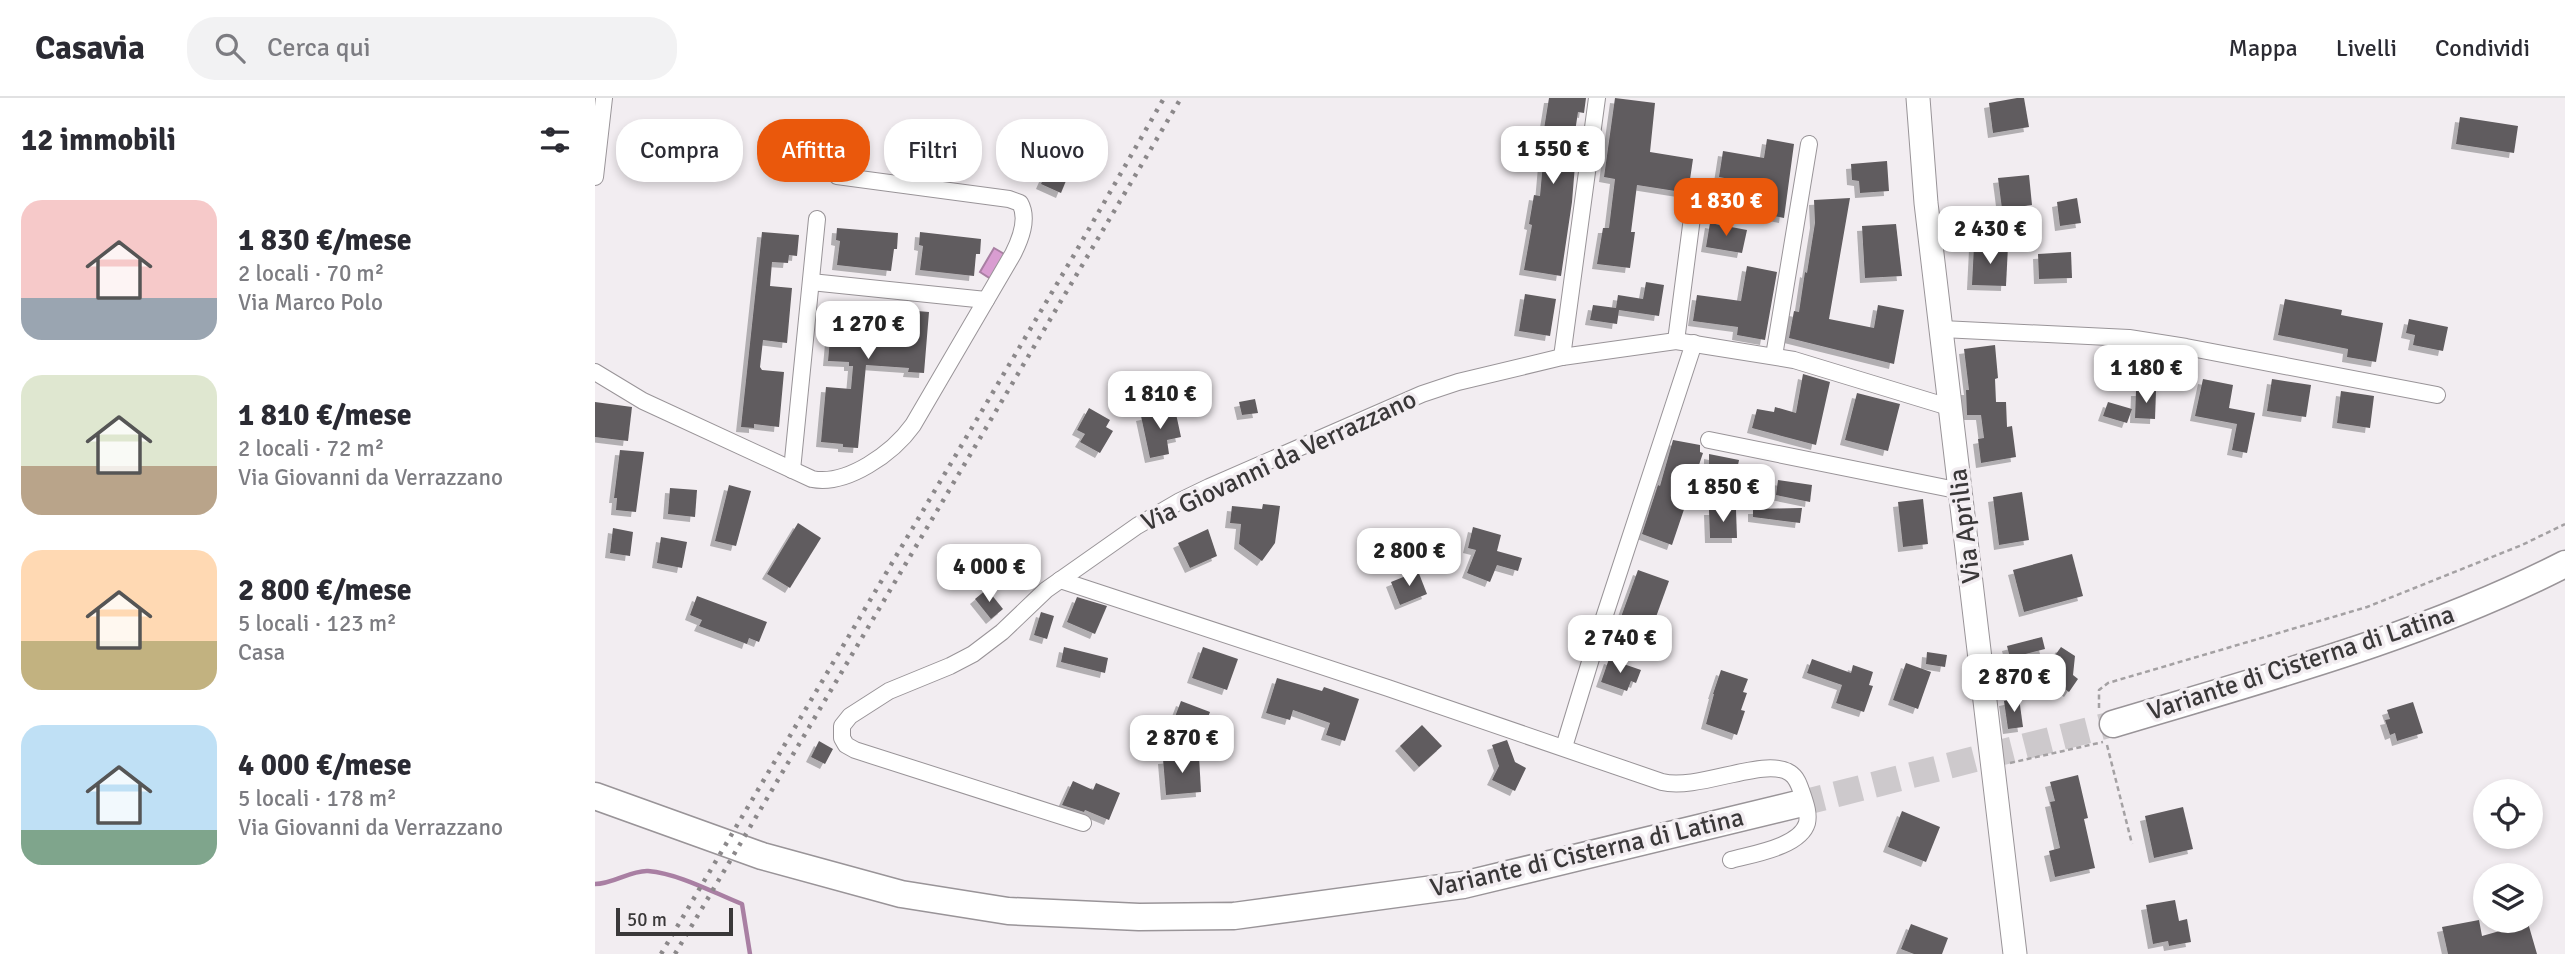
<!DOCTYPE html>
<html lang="it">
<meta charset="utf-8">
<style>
:root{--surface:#fff;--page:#f2f2f3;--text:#2b2b33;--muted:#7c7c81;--line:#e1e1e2;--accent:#ea580c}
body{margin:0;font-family:Signika,sans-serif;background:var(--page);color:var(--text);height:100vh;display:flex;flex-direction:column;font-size:26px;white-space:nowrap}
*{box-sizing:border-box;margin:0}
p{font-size:23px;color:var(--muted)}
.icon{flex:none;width:38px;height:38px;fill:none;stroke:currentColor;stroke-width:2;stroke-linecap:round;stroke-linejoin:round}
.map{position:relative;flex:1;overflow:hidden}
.panel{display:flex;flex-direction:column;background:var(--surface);width:595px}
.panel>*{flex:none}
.banner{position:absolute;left:21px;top:21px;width:665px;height:63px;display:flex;gap:14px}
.tools{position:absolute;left:1878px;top:681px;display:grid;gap:14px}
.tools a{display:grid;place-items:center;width:70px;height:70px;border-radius:50%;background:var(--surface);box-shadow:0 4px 10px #0003;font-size:35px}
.scale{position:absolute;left:21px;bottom:18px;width:117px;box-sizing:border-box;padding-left:7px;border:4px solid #3a3839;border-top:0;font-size:19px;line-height:24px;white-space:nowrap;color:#3a3839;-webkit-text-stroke:5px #f2edf1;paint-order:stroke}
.price{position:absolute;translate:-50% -60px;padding:0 16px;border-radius:14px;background:#fff;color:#222;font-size:23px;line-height:46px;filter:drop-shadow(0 2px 4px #0008)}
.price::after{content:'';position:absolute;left:50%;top:42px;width:21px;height:16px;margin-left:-10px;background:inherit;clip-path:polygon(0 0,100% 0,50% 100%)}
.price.on{background:var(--accent);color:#fff}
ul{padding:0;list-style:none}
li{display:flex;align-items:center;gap:21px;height:175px;padding:0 21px}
li span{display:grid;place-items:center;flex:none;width:196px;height:140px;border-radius:21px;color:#555}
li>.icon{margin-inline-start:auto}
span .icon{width:84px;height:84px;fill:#fffc;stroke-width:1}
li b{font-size:30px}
h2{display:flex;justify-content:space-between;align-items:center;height:84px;padding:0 21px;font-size:30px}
.pill{padding:0 24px;border-radius:28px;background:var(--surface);box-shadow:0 4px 10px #0003;font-size:24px;line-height:63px}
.pill.on{background:var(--accent);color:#fff}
header{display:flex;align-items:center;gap:42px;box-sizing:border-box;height:98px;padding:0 35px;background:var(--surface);border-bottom:2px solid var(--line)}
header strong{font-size:33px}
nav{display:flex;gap:38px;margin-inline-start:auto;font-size:24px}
.search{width:490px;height:63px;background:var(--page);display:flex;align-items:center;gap:18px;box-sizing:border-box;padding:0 24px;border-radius:28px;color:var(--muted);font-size:26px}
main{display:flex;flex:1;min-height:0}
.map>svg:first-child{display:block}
.water{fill:#d99dd1;stroke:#a97fa3;stroke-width:2}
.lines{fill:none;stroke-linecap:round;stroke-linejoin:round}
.stream{stroke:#a97fa3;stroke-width:4.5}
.building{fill:#605c5f;filter:url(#shadow)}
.primary-tunnel{stroke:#cdc9cc;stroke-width:26;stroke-dasharray:26 13;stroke-linecap:butt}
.street-casing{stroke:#999498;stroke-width:18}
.secondary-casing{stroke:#999498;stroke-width:25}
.primary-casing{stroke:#999498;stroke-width:29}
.path{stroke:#a4a1a3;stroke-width:2.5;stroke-dasharray:5 3.5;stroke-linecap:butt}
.street{stroke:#fff;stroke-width:16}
.secondary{stroke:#fff;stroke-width:23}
.primary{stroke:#fff;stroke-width:26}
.rail{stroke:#8b888a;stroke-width:4.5;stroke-dasharray:3.5 7;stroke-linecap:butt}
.labels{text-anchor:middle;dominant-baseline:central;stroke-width:7;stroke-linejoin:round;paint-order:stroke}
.street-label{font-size:26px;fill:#3a3839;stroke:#f2edf1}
</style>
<header>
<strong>Casavia</strong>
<div class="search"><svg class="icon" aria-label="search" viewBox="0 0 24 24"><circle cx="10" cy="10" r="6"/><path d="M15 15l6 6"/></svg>Cerca qui</div>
<nav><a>Mappa</a><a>Livelli</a><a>Condividi</a></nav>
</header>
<main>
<section class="panel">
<h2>12 immobili<svg class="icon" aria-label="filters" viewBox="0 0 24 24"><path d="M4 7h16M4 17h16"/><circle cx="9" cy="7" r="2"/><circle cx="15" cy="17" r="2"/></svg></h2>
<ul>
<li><span style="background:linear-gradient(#f6c9c9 70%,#9aa5b1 0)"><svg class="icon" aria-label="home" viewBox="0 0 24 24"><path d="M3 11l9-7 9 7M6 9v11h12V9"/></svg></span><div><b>1 830 €/mese</b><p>2 locali · 70 m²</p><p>Via Marco Polo</p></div></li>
<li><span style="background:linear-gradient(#dfe7d0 65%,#b9a48a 0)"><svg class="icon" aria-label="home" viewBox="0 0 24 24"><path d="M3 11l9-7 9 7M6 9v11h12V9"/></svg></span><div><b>1 810 €/mese</b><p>2 locali · 72 m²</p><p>Via Giovanni da Verrazzano</p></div></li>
<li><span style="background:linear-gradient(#ffd9b3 65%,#c2b280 0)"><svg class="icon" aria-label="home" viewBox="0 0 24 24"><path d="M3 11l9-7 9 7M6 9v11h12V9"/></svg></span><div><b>2 800 €/mese</b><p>5 locali · 123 m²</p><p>Casa</p></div></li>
<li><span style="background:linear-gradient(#bfe0f5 75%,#7fa58c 0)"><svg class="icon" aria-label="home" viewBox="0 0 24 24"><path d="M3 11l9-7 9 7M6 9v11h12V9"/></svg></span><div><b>4 000 €/mese</b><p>5 locali · 178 m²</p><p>Via Giovanni da Verrazzano</p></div></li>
</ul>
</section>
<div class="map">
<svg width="1970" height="856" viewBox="0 0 1970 856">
<defs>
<filter id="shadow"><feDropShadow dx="-5" dy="5" stdDeviation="0" flood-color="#0004"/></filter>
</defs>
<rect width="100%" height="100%" fill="#f2edf1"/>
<path class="water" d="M399,150L411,157L396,181L385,174Z"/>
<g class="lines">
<path class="stream" d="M0,786C18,786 36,772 53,773C85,776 117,794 147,806L155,856"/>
</g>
<g class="building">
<path d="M954,0H991L989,15L983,14L975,67H980L977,104L966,178L929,172L937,127L934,126L939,97L945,98L949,53L933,51L936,29L949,31Z"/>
<path d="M1020,0L1060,5L1055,54L1098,61L1093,95L1042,87L1036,134H1040L1035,170L1002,166L1008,130H1014L1020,81L1009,79Z"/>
<path d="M1422,0H1429L1434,29L1398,35L1394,5Z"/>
<path d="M1865,19L1923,28L1919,55L1861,46Z"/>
<path d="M1172,41L1199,46L1189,120L1159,114L1163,93L1139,89L1140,82L1124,79L1128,53L1169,60Z"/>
<path d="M1292,63L1294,93L1265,95L1264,83L1257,82L1256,66Z"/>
<path d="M453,70L473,78L466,95L446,86Z"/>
<path d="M1434,77L1437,107L1407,111L1403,80Z"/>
<path d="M1255,100L1234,221L1279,230L1283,207L1309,212L1299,266L1194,240L1199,213L1204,214L1210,174L1212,175L1220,125L1219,102Z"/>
<path d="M1482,100L1486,125L1465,128L1462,104Z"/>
<path d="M1115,125L1152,132L1147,155L1111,149Z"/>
<path d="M1301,126L1307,178L1270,180L1267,128Z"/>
<path d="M242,130L303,135L302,151H299L296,173L242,167L245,143L241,142Z"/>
<path d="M167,134L204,137L202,158L194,157L193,165L177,164L175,188L197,190L192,245L168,242L165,269L167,272L189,274L184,329L159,326V330L146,329Z"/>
<path d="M325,134L386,141L385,156H381L379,178L325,172L328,148L324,147Z"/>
<path d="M1379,147L1413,148L1411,188L1377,187Z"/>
<path d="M1476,154L1477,180L1444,181L1443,156Z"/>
<path d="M1152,168L1182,174L1170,242L1142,237L1143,229L1098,223L1102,197L1146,203Z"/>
<path d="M1051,184L1069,187L1064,218L1024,212L1022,226L995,222L998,207L1021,210L1023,197L1048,201Z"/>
<path d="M930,196L961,201L955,238L924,233Z"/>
<path d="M1690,201L1747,212L1746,217L1788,225L1781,264L1752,259L1753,251L1683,237Z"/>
<path d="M262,207L275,208V212L321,217L322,213L334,214L329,275L313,274L314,270L271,267L263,350L248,349V346L226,344L231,289L256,291L258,268H254V264L233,263L238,208L262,210Z"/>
<path d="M1814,221L1853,229L1848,253L1818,247L1820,237L1811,235Z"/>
<path d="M1400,247L1403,280L1400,281L1401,304H1411L1412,329L1417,328L1421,359L1386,365L1383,341L1389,340L1386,317H1372L1371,292H1374L1369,251Z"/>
<path d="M1208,276L1235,284L1221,347L1157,330L1162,311L1179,314L1180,309L1201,315Z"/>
<path d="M1608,281L1638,287L1634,310L1660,315L1652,355L1637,352L1642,326L1600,318Z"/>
<path d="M1677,281L1716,287L1711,319L1672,313Z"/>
<path d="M1541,293H1561L1560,321L1540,320Z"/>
<path d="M1746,293L1779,298L1775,330L1742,325Z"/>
<path d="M1262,295L1305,306L1293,353L1250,342Z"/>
<path d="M660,301L663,315L647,317L644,304Z"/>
<path d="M0,304L37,309L33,343L0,339Z"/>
<path d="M1513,304L1537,311L1532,325L1508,318Z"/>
<path d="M494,310L515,322L511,329L518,333L505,355L485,344L490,336L482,332Z"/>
<path d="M580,311L586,339L572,342L574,356L555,360L546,318Z"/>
<path d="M1078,342L1105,347V354L1108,355L1077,447L1047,436L1063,387L1065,388Z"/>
<path d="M25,352L49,354L41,414L21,412L22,400H19Z"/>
<path d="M1114,356L1144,362L1140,382L1114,376Z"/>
<path d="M1183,382L1217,387L1215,404L1181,397Z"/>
<path d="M134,387L156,393L141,448L120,443Z"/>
<path d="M75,390L102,392L100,419L73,416Z"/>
<path d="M1427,394L1434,442L1404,447L1398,399Z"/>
<path d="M1328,401L1333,446L1308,449L1303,404Z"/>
<path d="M668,406L685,408L680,445L667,463L644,446L646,426L635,425L637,408L667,411Z"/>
<path d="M1207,410L1205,425L1158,419V411Z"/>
<path d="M1114,412H1141L1142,440H1115Z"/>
<path d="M203,425L226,440L195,490L172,476Z"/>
<path d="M878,429L906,437L902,453L927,460L923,473L902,467L895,484L872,475L881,452L873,450Z"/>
<path d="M18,430L38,434L35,458L15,455Z"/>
<path d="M613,431L622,458L595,470L583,445Z"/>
<path d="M66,439L92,444L87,470L62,465Z"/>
<path d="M1477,456L1488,498L1429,514L1418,472Z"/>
<path d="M1043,472L1074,483L1057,530L1026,519Z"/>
<path d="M823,473L832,496L805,507L796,484Z"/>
<path d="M392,491L408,511L396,521L380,501Z"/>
<path d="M102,498L172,524L164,544L154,540L152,546L104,528L107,522L95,517Z"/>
<path d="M482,499L512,508L500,536L472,524Z"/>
<path d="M446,514L459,518L452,541L439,537Z"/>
<path d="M1447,539L1450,551L1415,560L1412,548Z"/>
<path d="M469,549L513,560L510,575L466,564Z"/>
<path d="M608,549L643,561L632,592L597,580Z"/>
<path d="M1466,549L1480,558L1478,577L1483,581L1474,594L1456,581L1462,573L1453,567Z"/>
<path d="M1332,554L1352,557L1350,569L1331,566Z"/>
<path d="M1014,561L1046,572L1041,585L1036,583L1032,593L1006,584Z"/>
<path d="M1217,561L1256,575L1258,567L1278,574L1274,587L1278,588L1269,614L1241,605L1247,587L1212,575Z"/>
<path d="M1311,565L1336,574L1323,611L1298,602Z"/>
<path d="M1126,572L1153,581L1148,594L1152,595L1146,612L1150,613L1142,637L1111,626L1119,596H1118Z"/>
<path d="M682,580L727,593L729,589L764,601L750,643L731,637L735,625L698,612L695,622L671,615Z"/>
<path d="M1424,600L1428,629L1413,631L1409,603Z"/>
<path d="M586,603L615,614L604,644L575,632Z"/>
<path d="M1818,604L1828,635L1802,643L1800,635L1795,637L1790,622L1795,621L1792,612Z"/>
<path d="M827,627L847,648L824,669L805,648Z"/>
<path d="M912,642L920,664L931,670L920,693L897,682L904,668L897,647Z"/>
<path d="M224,643L238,651L230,666L216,659Z"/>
<path d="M604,658L606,694L571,697L568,661Z"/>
<path d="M1483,677L1493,720L1489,721L1500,770L1460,779L1454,753L1465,750L1455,704L1460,703L1455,684Z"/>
<path d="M478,683L498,692L501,685L525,695L514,722L490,712L489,714L467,707Z"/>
<path d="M1588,709L1598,751L1559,760L1550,718Z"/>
<path d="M1307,713L1345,729L1331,764L1293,749Z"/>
<path d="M1580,802L1584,823L1592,821L1596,844L1574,848L1573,843L1558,846L1551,807Z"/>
<path d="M1884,822L1887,838L1933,825L1942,856H1853L1847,829Z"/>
<path d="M1316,826L1353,840L1347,856H1319L1306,851Z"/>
</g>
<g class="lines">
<path class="primary-tunnel" d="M1203,706L1518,626"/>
<g class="street-casing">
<g id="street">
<path d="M0,79L9,0"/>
<path d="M216,184L391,202"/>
<path d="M1347,231L1534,240L1591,249L1842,297"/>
<path d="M1081,243L1098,112"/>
<path d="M1179,258L1214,46"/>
<path d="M967,259L1002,0"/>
<path d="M0,274L48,303L217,381C252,388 298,355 318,327L418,156C425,142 434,121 425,105L414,101L242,78"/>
<path d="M1114,342L1366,393"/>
<path d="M197,372L222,121"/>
<path d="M465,482L793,590L1067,684C1104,693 1170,658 1195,675C1203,680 1205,690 1208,698C1211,707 1214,716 1212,725C1205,749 1157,756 1136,762"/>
<path d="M969,649L1002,541L1099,245"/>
<path d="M488,725L260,652L251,647L247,640V628L255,618L294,593L355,568L378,556L407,534L451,492L542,428L585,403L614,389L827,296L863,284L967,259L1081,243L1199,262L1357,310"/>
</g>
</g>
<g class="secondary-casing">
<path id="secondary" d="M1323,0L1331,105L1420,856"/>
</g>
<g class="primary-casing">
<g id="primary">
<path d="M1518,626C1671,580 1827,539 1970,466"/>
<path d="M0,698L167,758L306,796L413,813L544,819L639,818L868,787L1203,706"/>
</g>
</g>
<g class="path">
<path d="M1504,610V592L1513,585L1772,509L1927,447L1970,426"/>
<path d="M1512,647L1537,746"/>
<path d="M1415,665L1508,644"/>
</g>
<use href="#street" class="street"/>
<use href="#secondary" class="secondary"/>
<use href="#primary" class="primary"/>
<g class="rail">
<path d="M66,856L479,157L569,0"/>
<path d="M80,856L586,0"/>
</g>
</g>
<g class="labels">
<g class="street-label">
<text transform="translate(684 363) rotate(-25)">Via Giovanni da Verrazzano</text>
<text transform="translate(1370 428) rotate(-97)">Via Aprilia</text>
<text transform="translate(1706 565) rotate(-18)">Variante di Cisterna di Latina</text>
<text transform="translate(992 755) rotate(-13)">Variante di Cisterna di Latina</text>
</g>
</g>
</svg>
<div class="tools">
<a><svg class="icon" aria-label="locate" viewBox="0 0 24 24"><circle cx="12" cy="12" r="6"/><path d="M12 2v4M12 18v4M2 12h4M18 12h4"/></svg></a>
<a><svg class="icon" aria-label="layers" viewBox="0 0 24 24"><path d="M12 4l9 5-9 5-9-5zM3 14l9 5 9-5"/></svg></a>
</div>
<div class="scale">50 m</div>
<b class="price" style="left:958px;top:88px">1 550 €</b>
<b class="price on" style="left:1131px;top:140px">1 830 €</b>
<b class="price" style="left:1395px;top:168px">2 430 €</b>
<b class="price" style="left:273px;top:263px">1 270 €</b>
<b class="price" style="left:1551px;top:307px">1 180 €</b>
<b class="price" style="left:565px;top:333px">1 810 €</b>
<b class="price" style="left:1128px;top:426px">1 850 €</b>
<b class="price" style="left:814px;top:490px">2 800 €</b>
<b class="price" style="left:394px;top:506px">4 000 €</b>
<b class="price" style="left:1025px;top:577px">2 740 €</b>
<b class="price" style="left:1419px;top:616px">2 870 €</b>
<b class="price" style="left:587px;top:677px">2 870 €</b>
<div class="banner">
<a class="pill">Compra</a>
<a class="pill on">Affitta</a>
<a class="pill">Filtri</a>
<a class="pill">Nuovo</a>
</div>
</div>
</main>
